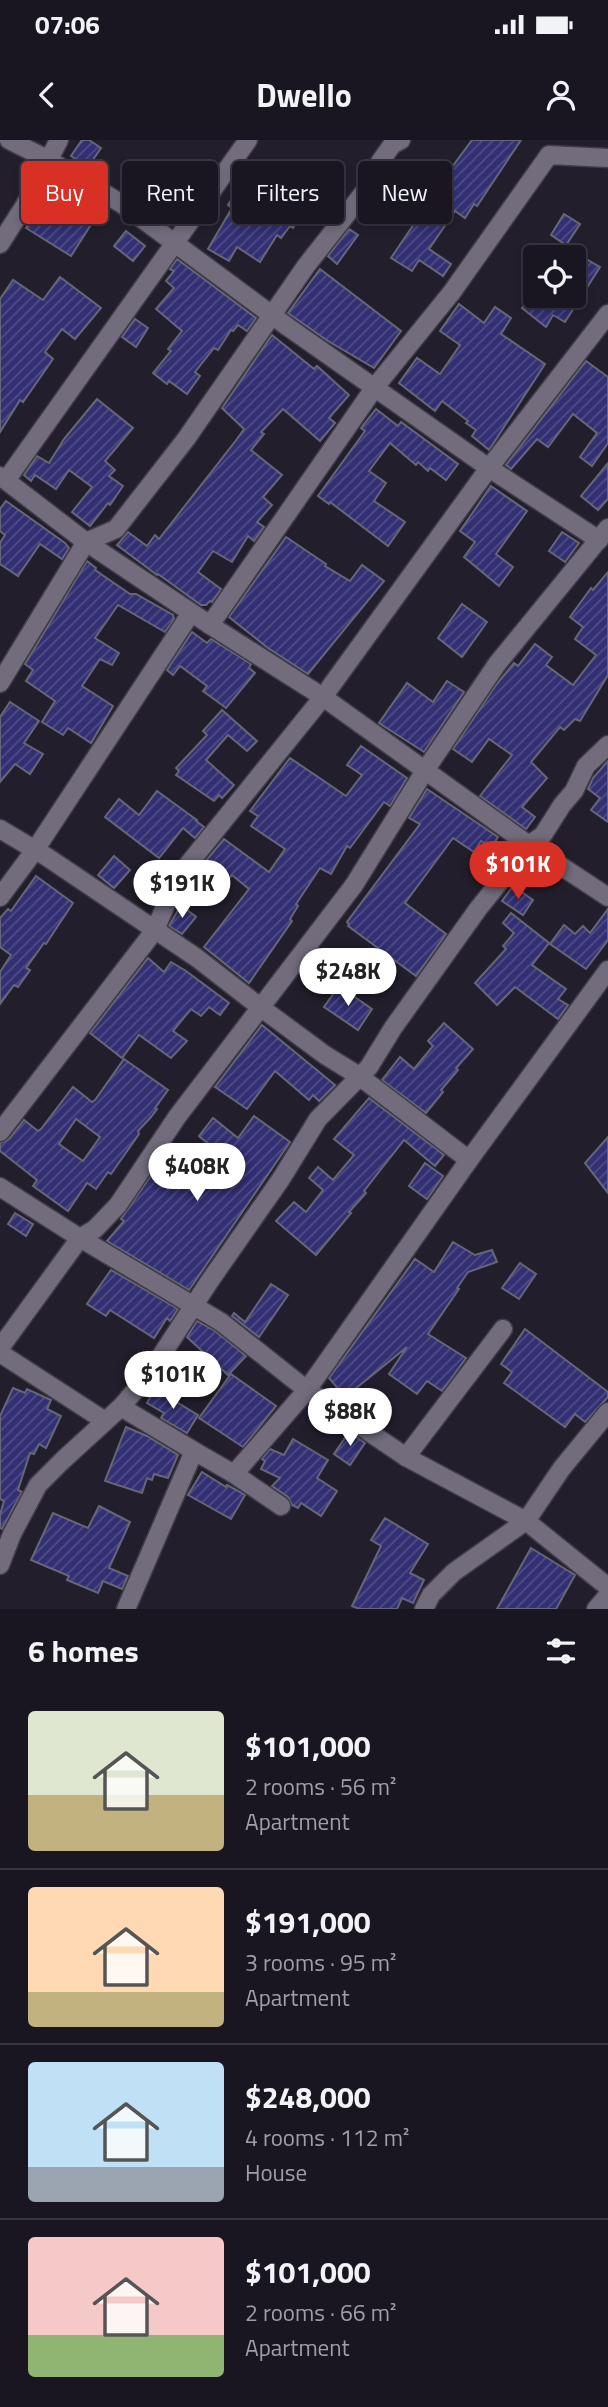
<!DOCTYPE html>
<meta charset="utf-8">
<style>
:root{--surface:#1a1621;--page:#231f2a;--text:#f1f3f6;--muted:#9f9fa5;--line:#38353f;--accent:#d93025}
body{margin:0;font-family:"Titillium Web",sans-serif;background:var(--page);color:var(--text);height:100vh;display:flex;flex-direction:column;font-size:26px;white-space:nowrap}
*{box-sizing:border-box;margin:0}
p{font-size:23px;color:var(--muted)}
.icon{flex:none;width:38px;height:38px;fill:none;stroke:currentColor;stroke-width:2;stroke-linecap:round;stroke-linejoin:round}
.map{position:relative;height:1469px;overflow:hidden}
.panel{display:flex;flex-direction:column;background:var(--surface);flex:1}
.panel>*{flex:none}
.banner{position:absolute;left:21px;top:21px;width:567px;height:63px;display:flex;gap:14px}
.fabs{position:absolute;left:523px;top:105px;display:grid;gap:14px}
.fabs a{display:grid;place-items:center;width:63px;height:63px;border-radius:7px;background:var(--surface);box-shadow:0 4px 10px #0003,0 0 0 2px var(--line);font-size:35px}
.price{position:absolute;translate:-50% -60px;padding:0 16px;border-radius:24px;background:#fff;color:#222;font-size:23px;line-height:46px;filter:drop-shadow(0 2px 4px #0008)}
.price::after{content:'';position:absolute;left:50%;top:42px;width:21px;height:16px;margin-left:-10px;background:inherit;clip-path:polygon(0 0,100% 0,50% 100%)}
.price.on{background:var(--accent);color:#fff}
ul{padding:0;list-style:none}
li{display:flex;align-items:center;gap:21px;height:175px;padding:0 28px}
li+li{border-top:2px solid var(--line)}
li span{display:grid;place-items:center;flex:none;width:196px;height:140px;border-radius:7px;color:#555}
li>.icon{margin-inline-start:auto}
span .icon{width:84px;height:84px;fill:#fffc;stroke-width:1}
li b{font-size:30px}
h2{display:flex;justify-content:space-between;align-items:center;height:84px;padding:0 28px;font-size:30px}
.chip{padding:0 24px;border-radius:7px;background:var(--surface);box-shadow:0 4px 10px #0003,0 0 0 2px var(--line);font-size:24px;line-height:63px}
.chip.on{background:var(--accent);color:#fff}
.status{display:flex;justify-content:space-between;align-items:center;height:49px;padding:0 35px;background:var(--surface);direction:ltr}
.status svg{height:19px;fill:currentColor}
header{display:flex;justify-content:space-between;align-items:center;height:91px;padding:0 28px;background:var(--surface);font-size:32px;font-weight:700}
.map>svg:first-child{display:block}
.building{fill:url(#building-hatch);stroke:#656778;stroke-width:2;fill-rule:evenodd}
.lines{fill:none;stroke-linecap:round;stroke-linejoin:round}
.minor-casing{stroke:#403b46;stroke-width:21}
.minor{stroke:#726c7d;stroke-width:18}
</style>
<div class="status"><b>07:06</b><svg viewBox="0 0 49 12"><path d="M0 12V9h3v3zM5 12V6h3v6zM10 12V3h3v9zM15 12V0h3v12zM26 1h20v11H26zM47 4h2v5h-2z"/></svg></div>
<header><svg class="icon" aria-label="back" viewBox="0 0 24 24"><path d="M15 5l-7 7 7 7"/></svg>Dwello<svg class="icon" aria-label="person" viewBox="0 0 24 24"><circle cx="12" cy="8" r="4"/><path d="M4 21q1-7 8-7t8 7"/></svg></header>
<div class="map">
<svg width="608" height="1469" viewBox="0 0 608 1469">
<defs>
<pattern id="building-hatch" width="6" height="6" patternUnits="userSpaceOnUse" patternTransform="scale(1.75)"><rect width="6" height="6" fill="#322f73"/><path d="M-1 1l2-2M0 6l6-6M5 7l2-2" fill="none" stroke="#504d88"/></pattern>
</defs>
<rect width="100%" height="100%" fill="#231e2c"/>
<g class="building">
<path d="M82,0H89L101,8L88,27L71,16Z"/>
<path d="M472,0H521L477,66L474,64L465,78L455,71L429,109L451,124L443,136L419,120L412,131L391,118L420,75L391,55L398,45L386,36L392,24L406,34L413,23L426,32L435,20L449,31Z"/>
<path d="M254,24L300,55L290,69L300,75L293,88L290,86L281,98L277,95L260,122L237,107L229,121L208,109L232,68L228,65Z"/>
<path d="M64,50L99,72L71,116L26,88L46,57L56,64Z"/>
<path d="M153,51L173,63L164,77L144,66Z"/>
<path d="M564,74L580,84L566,105L551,95Z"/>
<path d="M349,89L358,95L337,124L328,116Z"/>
<path d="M126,91L145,106L133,121L114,106Z"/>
<path d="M574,112L600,127L565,182L553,175L546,187L522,168L531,156H574Z"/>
<path d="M177,119L256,178L247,191L238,185L233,191L231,190L218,210L214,208L195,232L200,236L187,254L169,241L167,244L153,233L171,211L168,209L182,191L156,169L174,148L166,141L174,131L170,129Z"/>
<path d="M320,129L401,191L374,228L328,201L288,173Z"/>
<path d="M60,137L101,168L75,199L62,189L45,212L53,219L23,262L20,260L0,292V159L13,140L43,160Z"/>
<path d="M459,164L484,183L495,167L511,178L501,194L545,224L489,310L472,296L476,290L466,283L468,281L442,261L435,271L399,243L417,218L440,234L460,205L440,191Z"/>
<path d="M135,179L148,188L136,207L122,197Z"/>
<path d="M272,195L314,229L317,226L349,255L329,278L335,283L320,301L283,269L261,292L264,294L251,310L282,335L263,357L272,365L257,382L264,387L254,401L248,396L232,422L213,411L198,432L221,449L212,462L210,461L206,465H201L158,434L157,435L117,405L128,392L147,406L155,395L159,399L237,299L244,289L222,268Z"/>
<path d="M586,221L608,237V303L592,326L580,317L597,293L573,274L548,307L537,299L511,329L509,327L506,325Z"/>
<path d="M97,259L133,288L105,321L115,330L109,336L123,346L110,365L108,363L90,386L72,372L92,347L69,330L56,349L35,335L31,341L24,335L37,316L49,323L64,299Z"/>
<path d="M376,269L398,286L401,282L458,324L446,340L430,328L428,331L418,322L416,325L390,303L369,331L386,343L374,361L405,382L388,406L330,362L329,364L318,356L365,291L361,288Z"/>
<path d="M608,323V359L598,370L581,356Z"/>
<path d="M491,346L527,371L496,414L513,427L499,446L464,417L475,402L460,391Z"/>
<path d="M6,361L65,403L69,408L62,419L40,404L18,436L0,424V403L5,395L0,391V369Z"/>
<path d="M562,392L579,403L565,422L549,411Z"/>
<path d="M286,397L326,424L325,426L350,441L362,425L384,441L308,534L268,508L229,477Z"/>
<path d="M87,421L96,428L95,430L130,454H136L173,475L174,479L165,492L118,465L95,498L119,513L112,525L100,519L82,546L113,566L91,603L68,588L63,595L42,582L55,561L26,541L33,530L25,524Z"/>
<path d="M608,432V535L580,581L575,579L564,590L560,587L531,622L547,638L522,667L535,677L526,689L480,656L512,615L489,599L472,622L453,609L496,545L514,523L518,526L535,504L552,517L546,525L573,545L596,515L575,499L583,487L570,477L591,448L593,450Z"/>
<path d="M462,464L487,482L462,517L438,498Z"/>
<path d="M192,492L207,503L211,499L251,524L249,528L255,533L226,568L203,551L207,546L180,526L173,535L167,530Z"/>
<path d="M447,541L464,552L424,612L379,583L407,543L433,562Z"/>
<path d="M10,562L39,581L24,603L43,614L30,634L15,624L0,642V577Z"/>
<path d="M222,570L257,601L247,611L228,595L206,620L234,645L222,658L219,655L214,661L176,635L179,631L176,628L207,595L203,591Z"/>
<path d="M361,606L407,638L390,666L384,662L350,708L347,706L331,734L320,728L296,764L298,766L290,779L292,781L249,843L204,807L249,749L232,735L221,747L199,729L224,699L269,732L285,709L251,686L258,676L250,671L290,618L346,656L362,635L347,625Z"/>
<path d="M608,621V682L591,670L600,658L588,649L593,638Z"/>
<path d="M427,649L498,697L491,708L481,701L474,712L453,698L405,763L446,794L416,836L348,786L349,784L347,782L420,684L409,678Z"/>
<path d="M157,651L197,680L196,681L204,687L195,698L183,688L159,718L105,677L119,659L139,675Z"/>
<path d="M114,716L130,730L114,748L98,735Z"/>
<path d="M36,736L73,763L46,804L44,803L26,828L30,830L18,847L14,845L0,864V832L11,815L0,807V778L8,769L11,771Z"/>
<path d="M513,746L533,760L523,775L502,761Z"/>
<path d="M181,765L196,777L182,794L169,786Z"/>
<path d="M608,769V800L586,829L550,804L564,785L575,794L583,786L590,793Z"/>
<path d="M511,773L549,803L532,825L566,849L558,859L568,865L558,879L515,847L497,865L475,843L506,809L503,806L514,793L503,783Z"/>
<path d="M148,818L164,832L171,822L186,831L229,863L220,875L209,867L201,876L191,869L173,891L187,901L171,918L139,895L122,918L90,893Z"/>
<path d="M339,846L372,869L358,890L324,867Z"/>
<path d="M444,883L473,909L456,928L458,930L441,950L443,952L426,973L382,940L400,917L414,929L433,906L428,901Z"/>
<path d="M262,885L335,945L319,961L313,955L309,960L275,931L247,969L215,947Z"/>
<path d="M124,919L168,950L155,968L157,969L151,977L138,991L139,994L111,1034L108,1032L96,1049L87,1043L68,1071L33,1046L37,1040L0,1011V1003L9,999L24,980L38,991L41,989L73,947L92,962L95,960ZM76,979L100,997L83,1021L59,1004Z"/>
<path d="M369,958L444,1015L435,1026L404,1000L364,1051L366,1053L349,1072L351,1073L316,1115L276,1081L294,1062L306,1072L323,1050L309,1038L318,1027L333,1040L354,1015L334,999Z"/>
<path d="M254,976L290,1002L189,1150L107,1101L124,1081L121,1079L167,1012L179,1019L175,1025L204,1043L223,1016L199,996L213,978L238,998Z"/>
<path d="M608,997V1053L585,1023Z"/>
<path d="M425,1023L443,1036L427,1059L409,1046Z"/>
<path d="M15,1073L33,1084L26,1096L8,1084Z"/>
<path d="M453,1102L475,1115L492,1110L497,1122L468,1132L457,1148L459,1149L428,1194L466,1218L442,1251L427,1241L417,1254L389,1234L407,1207L345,1257L329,1238L415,1119L434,1132Z"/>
<path d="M520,1123L536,1134L519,1159L502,1148Z"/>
<path d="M111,1130L178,1169L170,1181L167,1178L154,1198L110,1170L106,1176L87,1164Z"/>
<path d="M271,1144L288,1155L259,1197L232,1176L234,1173L245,1182Z"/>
<path d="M197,1181L215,1191L246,1216L228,1235L187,1197Z"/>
<path d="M525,1189L608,1252V1257L585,1282L575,1274L565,1287L504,1243L512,1232L501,1224Z"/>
<path d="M231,1234L276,1266L243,1307L199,1278Z"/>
<path d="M13,1248L25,1253L27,1249L51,1260L47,1269L61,1276L46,1308L39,1304L34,1314L30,1313L18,1350L22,1352L2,1389L0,1388V1375L4,1361L0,1359V1276Z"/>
<path d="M155,1249L198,1275L187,1293L161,1278L164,1273L147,1263Z"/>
<path d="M126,1287L147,1296L178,1315L168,1338L154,1334L152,1340L147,1338L142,1353L105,1341Z"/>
<path d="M349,1292L365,1303L350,1325L334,1314Z"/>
<path d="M293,1299L328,1320L317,1338L337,1351L321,1376L301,1363L298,1368L292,1365L288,1357L272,1346L280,1338L261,1329L265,1321L262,1319L270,1309L284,1315Z"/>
<path d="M202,1332L226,1347L227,1345L245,1355L231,1379L188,1355Z"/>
<path d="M99,1366L130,1382L109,1428L128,1436L122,1449L103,1441L98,1453L67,1440L69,1436L31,1420L53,1373L88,1388Z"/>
<path d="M385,1378L428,1404L410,1433L424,1440L413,1463L402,1458L397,1469H359L352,1466L381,1406L371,1400Z"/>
<path d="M531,1408L575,1435L556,1469H497Z"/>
</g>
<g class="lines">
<g class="minor-casing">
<g id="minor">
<path d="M9,0L47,19L122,64L288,187L489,328L599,400"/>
<path d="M0,104L25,65L59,0"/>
<path d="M0,336L86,402L210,485L323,557L529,705L608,757"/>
<path d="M7,339L248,0"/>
<path d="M210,485L375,247L452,152L549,15L608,18"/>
<path d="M0,543L86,402L116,389L186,299L306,126L368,47L380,22L392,5L401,0"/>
<path d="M0,689L47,717L197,818L260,867L325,915L359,936L469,1020"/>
<path d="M0,757L35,710L191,473"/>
<path d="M0,992L155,790L178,737L323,557L489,328L608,174"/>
<path d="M0,1047L80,1098L221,1182L307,1250L406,1317L526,1381L608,1447"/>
<path d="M0,1208L80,1098L95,1089L118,1065L177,977L354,745L426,629L497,524L608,388"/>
<path d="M0,1213L105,1281"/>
<path d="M121,1267L194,1311"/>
<path d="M406,1317L503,1189"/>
<path d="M234,1334L281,1366"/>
<path d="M0,1425L12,1394L38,1345L63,1320L121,1267L150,1233L209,1142L281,1039L318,979L369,927L393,888L478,769L529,705L543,695L562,665L574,651L586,626L608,605"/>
<path d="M126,1469L194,1311L234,1334L307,1250L469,1020L608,830"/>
<path d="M424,1469L431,1455L454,1432L526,1381L562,1328L608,1272"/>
<path d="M596,1469L608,1455"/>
</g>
</g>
<use href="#minor" class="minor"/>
</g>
</svg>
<div class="fabs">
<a><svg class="icon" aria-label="locate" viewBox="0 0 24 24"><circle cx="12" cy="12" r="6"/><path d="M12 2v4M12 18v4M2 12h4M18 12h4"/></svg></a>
</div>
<b class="price on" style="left:518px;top:761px">$101K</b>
<b class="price" style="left:182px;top:780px">$191K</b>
<b class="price" style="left:348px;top:868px">$248K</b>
<b class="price" style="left:197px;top:1063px">$408K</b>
<b class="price" style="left:173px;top:1271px">$101K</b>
<b class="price" style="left:350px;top:1308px">$88K</b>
<div class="banner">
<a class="chip on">Buy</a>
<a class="chip">Rent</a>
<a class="chip">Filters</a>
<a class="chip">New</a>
</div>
</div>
<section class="panel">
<h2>6 homes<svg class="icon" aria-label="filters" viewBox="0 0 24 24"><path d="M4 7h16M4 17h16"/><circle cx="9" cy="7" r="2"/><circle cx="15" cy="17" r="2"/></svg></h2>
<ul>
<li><span style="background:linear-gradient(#dfe7d0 60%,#c2b280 0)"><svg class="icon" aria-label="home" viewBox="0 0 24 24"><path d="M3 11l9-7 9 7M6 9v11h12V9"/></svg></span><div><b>$101,000</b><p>2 rooms · 56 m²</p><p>Apartment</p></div></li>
<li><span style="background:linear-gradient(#ffd9b3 75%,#c2b280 0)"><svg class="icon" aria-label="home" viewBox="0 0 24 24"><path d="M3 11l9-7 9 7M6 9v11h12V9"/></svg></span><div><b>$191,000</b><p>3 rooms · 95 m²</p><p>Apartment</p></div></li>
<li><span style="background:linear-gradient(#bfe0f5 75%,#9aa5b1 0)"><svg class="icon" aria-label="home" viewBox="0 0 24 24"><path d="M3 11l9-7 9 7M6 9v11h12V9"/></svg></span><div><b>$248,000</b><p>4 rooms · 112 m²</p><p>House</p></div></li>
<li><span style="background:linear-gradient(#f6c9c9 70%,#8fb573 0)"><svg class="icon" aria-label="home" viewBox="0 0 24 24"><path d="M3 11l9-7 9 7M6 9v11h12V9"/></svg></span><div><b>$101,000</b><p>2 rooms · 66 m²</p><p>Apartment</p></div></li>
</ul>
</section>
